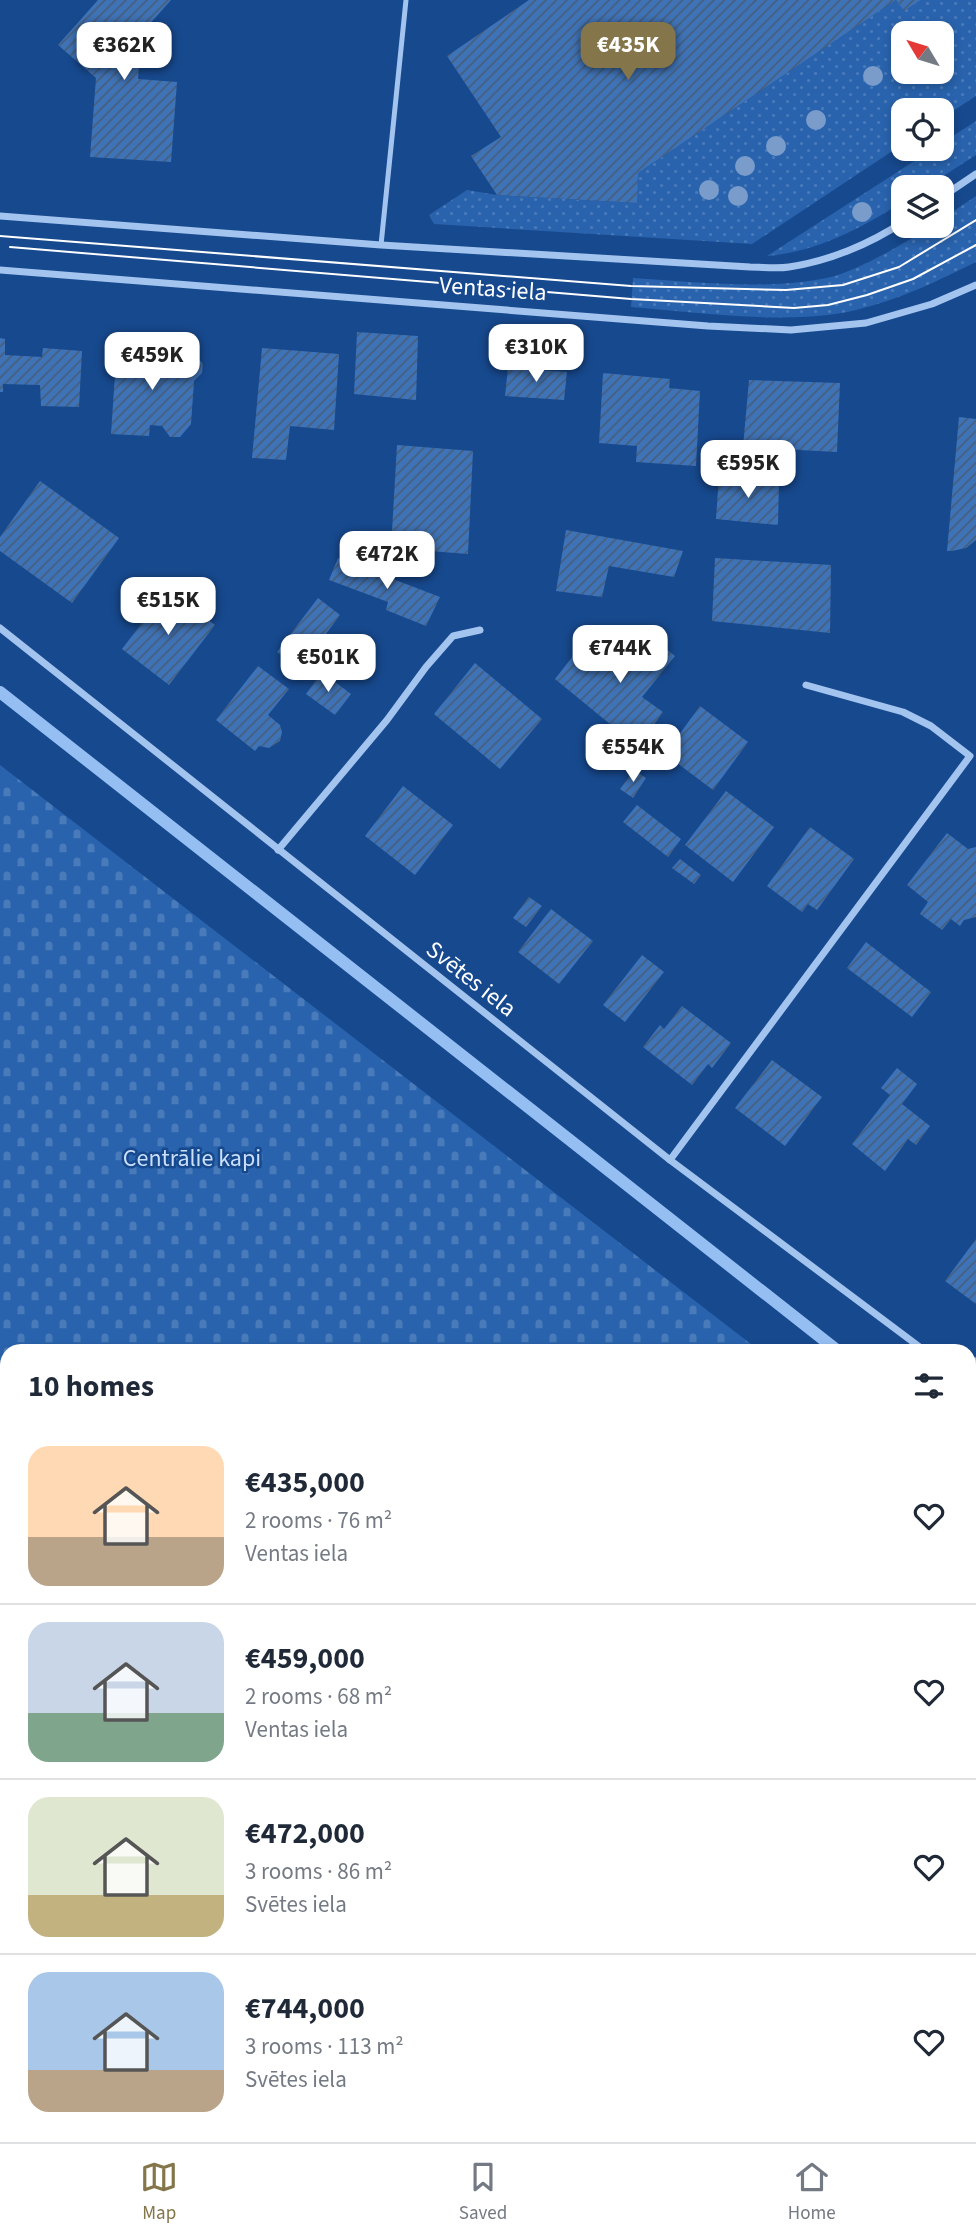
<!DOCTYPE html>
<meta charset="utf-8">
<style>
:root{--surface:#fff;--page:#f6f6f7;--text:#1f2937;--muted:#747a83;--line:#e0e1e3;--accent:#84764a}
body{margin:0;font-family:"Source Sans 3",sans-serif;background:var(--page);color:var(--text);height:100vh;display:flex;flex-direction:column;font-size:26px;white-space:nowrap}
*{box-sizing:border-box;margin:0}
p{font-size:23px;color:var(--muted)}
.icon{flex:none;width:38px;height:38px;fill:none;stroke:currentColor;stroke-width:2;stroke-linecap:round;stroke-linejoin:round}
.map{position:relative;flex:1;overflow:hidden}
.details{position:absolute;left:0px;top:1344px;width:976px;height:798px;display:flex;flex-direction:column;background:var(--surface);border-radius:21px 21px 0 0;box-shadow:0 4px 10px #0003}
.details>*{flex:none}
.needle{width:46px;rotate:308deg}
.fabs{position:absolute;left:891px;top:21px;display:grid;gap:14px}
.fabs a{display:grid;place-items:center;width:63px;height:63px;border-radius:14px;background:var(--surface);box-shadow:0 4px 10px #0003;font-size:35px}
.price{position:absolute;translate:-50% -60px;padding:0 16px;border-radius:14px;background:#fff;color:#222;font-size:23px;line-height:46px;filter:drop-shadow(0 2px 4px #0008)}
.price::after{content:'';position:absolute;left:50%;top:42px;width:21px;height:16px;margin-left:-10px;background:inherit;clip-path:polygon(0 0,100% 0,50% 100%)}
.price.active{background:var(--accent);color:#fff}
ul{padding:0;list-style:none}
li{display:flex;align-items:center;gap:21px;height:175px;padding:0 28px}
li+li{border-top:2px solid var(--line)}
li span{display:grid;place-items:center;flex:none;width:196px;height:140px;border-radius:21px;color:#555}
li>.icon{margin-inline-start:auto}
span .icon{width:84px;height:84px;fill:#fffc;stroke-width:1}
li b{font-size:30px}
h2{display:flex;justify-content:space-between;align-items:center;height:84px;padding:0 28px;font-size:30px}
.tabs{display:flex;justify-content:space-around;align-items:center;height:98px;border-top:2px solid var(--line);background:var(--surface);font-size:19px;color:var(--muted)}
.tabs a{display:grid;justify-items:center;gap:4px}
.tabs .active{color:var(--accent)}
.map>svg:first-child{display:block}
.grass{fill:url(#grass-dots);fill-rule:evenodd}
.cemetery{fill:url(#cemetery-stones)}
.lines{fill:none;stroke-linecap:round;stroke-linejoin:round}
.stream{stroke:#95bff2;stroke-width:12}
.building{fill:url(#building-hatch)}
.service{stroke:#a3c4ef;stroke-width:5}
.minor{stroke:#a3c4ef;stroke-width:7}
.tram{stroke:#fff;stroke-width:2}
.tree{fill:#799cca}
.labels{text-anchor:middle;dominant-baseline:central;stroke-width:5;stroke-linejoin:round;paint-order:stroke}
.street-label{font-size:24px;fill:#fff;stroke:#17498e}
.park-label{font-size:24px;fill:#c9dffb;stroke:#17498e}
</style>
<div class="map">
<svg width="976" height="2142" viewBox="0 0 976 2142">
<defs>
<pattern id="grass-dots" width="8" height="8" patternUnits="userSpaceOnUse" patternTransform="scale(1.75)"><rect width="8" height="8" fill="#2963ad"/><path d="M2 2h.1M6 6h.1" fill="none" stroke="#497ab9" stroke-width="1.8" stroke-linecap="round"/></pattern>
<pattern id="cemetery-stones" width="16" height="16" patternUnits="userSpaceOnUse" patternTransform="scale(1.75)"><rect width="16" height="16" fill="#2963ad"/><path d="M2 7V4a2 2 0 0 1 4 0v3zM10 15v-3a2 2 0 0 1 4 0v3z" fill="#497ab9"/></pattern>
<pattern id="building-hatch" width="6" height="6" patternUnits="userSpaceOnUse" patternTransform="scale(1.75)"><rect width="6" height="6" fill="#3f73b7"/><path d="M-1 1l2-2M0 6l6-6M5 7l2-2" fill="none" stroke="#465e7c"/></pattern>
</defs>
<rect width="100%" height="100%" fill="#17498e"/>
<g class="grass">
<path d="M896,0L904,11L921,0H976V96L942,118V110H903V144L752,244L434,224L429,215L467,190L497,195L636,203L638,173ZM903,33H942V72H903Z"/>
<path d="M976,121V155L926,187H903V202C861,228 817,252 767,256L933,149H942V143Z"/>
<path d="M976,196V262C938,281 898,300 856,310C791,326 698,312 631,307L633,278C697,282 767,291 831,277C859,270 907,242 931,226H942V219Z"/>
</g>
<path class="cemetery" d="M0,765L760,1351H7V2135H970V1512L976,1517V2142H0Z"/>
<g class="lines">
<g class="stream">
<path d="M0,692L838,1351"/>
<path d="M970,1455L976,1460"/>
</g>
</g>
<g class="building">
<path d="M98,0H171L131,45L140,54L138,79L177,82L171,162L90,157L96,78L58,45Z"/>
<path d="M529,0H896L638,173L637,203L497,195L471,156L501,137L447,56Z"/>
<path d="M896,0H921L904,11Z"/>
<path d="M357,332L418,336L416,400L354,394Z"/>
<path d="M0,338L5,339V355L42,357L43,348L82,351L79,407L41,406L40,385L3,384V392H0Z"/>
<path d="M117,344L158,346L157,363L178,364L188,355L196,356L203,364L202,373L194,381L191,424L180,437H170L162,426L150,425L149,436L111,434Z"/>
<path d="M262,348L339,354L334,430L290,426L286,460L252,458Z"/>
<path d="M508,368L567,372L564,400L505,396Z"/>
<path d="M603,373L670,379L669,388L700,391L696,466L636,462L637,446L599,443Z"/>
<path d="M749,380L840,383L837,452L743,447Z"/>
<path d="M959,417L976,419V540L966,548L952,551H947Z"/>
<path d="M397,445L473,451L468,554L391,548Z"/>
<path d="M719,475L779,481L778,525L716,519Z"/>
<path d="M40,481L119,538L72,603L0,551V537Z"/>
<path d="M566,530L683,551L674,577L609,566L602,597L556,591Z"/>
<path d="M338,558L440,597L426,626L386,610L388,602L329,580Z"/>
<path d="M715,558L831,565L830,633L712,621Z"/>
<path d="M168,589L215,625L169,685L122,649Z"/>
<path d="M318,598L340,615L300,669L277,652Z"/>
<path d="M641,629L675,656L642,697L663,712L638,747L555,679L580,647L609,669Z"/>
<path d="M475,663L542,719L500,769L434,714Z"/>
<path d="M258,666L289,689L268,715L280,725L282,732L280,741L269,748L259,746L255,751L216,720Z"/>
<path d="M322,672L351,694L335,715L306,694Z"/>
<path d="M700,706L748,742L713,790L665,754Z"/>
<path d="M634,770L646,778L633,798L620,789Z"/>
<path d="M403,786L453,825L415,875L365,836Z"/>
<path d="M726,791L774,827L733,882L685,845Z"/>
<path d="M637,805L681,839L668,857L623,822Z"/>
<path d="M810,827L854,859L817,910L808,904L802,912L767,886Z"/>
<path d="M947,833L968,849L976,847V917L964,920L960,926L951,919L942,930L920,914L928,902L907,885Z"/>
<path d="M680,859L701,875L694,884L672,868Z"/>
<path d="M529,897L542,906L526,927L513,918Z"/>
<path d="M551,909L593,941L559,984L518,952Z"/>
<path d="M866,942L931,992L912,1017L847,968Z"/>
<path d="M642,955L664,972L625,1022L603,1005Z"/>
<path d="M682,1006L731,1043L712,1068L708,1064L692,1085L643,1047L660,1025L664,1029Z"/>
<path d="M772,1060L822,1097L785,1146L735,1108Z"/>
<path d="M897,1068L917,1084L902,1104L930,1126L916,1145L908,1139L885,1171L852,1144L890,1095L881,1088Z"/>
<path d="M976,1239V1304L945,1281Z"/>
</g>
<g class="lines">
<g class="service">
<path d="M381,245L406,0"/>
<path d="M970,1563L976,1554"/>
<path d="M970,2096H976"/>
<path d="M532,2142L538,2135"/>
</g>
<g class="minor">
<path d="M942,197L976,174"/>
<path d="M0,216L381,245L750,267C763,267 776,269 789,267C829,261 870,244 903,222"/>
<path d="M0,270L708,326L791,330L866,323L932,304L976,285"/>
<path d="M0,628L670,1160L925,1351"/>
<path d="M278,850L387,720L426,667L453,636L480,630"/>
<path d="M670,1160L970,756L931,726L903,712L806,685"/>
<path d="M970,1370L976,1361"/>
<path d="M970,1384L976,1389"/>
</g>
<g class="tram">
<path d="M0,236L631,286L786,290L843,285L899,267L976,220"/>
<path d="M10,247L631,299L794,308L828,305L867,295L913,279L976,245"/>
</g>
</g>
<g class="tree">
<circle cx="873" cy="76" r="10"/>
<circle cx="816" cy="120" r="10"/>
<circle cx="776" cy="146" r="10"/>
<circle cx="745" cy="166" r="10"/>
<circle cx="709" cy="190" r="10"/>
<circle cx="738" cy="196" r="10"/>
<circle cx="862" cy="212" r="10"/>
</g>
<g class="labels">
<g class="street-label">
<text transform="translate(493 289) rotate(4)">Ventas iela</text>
<text transform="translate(471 979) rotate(38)">Svētes iela</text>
</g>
<g class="park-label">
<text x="192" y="1158">Centrālie kapi</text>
</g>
</g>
</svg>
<div class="fabs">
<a><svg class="needle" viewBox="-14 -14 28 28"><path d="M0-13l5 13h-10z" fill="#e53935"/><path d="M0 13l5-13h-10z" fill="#747a83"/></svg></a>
<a><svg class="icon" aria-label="locate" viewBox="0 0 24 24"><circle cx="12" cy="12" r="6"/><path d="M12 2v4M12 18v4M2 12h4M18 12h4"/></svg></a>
<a><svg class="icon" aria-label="layers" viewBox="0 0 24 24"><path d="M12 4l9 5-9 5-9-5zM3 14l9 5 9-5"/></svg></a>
</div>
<b class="price" style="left:124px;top:82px">€362K</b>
<b class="price active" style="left:628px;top:82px">€435K</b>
<b class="price" style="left:536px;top:384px">€310K</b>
<b class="price" style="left:152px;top:392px">€459K</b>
<b class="price" style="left:748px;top:500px">€595K</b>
<b class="price" style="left:387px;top:591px">€472K</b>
<b class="price" style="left:168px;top:637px">€515K</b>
<b class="price" style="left:620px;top:685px">€744K</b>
<b class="price" style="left:328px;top:694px">€501K</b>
<b class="price" style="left:633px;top:784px">€554K</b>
<section class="details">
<h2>10 homes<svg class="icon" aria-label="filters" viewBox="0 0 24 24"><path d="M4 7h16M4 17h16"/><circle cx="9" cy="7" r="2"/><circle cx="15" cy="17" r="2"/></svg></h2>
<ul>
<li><span style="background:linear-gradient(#ffd9b3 65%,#b9a48a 0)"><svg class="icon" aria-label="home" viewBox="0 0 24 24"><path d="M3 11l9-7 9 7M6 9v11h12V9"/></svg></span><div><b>€435,000</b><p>2 rooms · 76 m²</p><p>Ventas iela</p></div><svg class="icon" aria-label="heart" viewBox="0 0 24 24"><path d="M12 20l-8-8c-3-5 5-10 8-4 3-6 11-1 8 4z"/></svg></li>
<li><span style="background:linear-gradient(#c9d6e8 65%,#7fa58c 0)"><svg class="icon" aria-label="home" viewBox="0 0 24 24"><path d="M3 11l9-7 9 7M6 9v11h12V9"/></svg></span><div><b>€459,000</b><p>2 rooms · 68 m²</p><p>Ventas iela</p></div><svg class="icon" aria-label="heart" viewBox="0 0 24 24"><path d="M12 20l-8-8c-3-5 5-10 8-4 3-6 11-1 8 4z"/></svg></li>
<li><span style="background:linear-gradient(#dfe7d0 70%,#c2b280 0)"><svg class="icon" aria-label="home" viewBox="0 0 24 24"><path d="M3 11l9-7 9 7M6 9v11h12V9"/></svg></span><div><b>€472,000</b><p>3 rooms · 86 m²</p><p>Svētes iela</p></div><svg class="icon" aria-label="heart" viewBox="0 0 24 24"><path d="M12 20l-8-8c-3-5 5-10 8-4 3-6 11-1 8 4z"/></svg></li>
<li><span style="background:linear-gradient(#a9c7e8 70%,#b9a48a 0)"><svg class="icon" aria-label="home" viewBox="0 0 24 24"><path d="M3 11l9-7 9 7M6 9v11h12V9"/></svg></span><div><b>€744,000</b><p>3 rooms · 113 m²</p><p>Svētes iela</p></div><svg class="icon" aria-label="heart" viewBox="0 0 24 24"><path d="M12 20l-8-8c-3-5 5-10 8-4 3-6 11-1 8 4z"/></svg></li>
</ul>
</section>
</div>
<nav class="tabs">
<a class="active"><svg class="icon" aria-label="map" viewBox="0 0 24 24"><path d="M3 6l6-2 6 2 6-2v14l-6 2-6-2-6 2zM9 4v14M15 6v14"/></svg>Map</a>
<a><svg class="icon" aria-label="saved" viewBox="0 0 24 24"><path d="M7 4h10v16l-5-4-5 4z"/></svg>Saved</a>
<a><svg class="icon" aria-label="home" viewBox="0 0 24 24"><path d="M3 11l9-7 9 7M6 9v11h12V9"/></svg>Home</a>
</nav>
